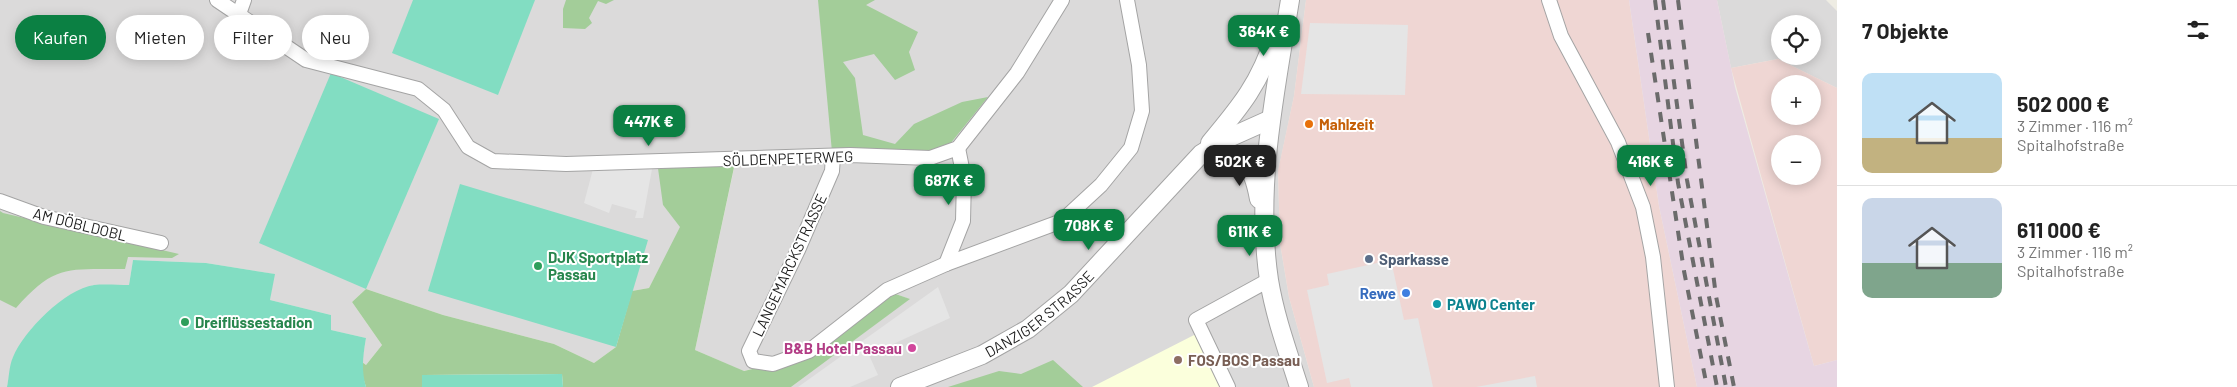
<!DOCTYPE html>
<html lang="de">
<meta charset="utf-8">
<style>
:root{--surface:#fff;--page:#f2f2f2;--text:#222;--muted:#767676;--line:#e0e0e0;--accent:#0b8043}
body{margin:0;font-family:Barlow,sans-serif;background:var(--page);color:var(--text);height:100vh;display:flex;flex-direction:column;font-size:19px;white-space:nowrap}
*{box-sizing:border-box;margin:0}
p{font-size:16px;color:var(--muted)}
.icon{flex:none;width:28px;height:28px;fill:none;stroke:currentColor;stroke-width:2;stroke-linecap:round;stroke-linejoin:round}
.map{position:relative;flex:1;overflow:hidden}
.panel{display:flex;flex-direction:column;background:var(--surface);width:400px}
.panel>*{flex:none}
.banner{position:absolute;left:15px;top:15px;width:475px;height:45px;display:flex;gap:10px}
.buttons{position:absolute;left:1771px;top:15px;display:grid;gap:10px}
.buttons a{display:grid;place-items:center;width:50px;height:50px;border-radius:50%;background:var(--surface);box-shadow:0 2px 12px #0003;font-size:25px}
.price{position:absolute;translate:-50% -42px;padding:0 11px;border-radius:10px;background:var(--accent);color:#fff;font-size:16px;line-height:32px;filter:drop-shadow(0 1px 2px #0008)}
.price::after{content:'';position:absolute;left:50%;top:30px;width:15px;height:11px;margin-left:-8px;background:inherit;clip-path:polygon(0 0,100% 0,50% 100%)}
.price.selected{background:#222;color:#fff}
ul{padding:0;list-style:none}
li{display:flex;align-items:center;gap:15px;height:125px;padding:0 25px}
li+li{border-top:1px solid var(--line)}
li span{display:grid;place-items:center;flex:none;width:140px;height:100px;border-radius:10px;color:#555}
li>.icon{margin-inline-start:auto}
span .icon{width:60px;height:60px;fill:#fffc;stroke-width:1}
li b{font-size:21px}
h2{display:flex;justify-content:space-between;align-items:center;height:60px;padding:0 25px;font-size:21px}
.tag{padding:0 18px;border-radius:22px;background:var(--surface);box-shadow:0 2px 12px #0003;font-size:18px;line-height:45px}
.tag.selected{background:var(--accent);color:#fff}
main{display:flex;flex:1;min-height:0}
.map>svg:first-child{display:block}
.residential{fill:#dbdada;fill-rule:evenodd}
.commercial{fill:#efd6d3;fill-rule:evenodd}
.industrial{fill:#e7d5e2}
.education{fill:#fbffdc}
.forest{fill:#a3cd99}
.pitch{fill:#82ddc2}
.parking{fill:#e5e5e5}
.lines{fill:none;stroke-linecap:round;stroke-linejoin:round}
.minor-casing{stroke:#a4a4a4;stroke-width:16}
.tertiary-casing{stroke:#a4a4a4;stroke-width:20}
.minor{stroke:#fff;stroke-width:14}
.tertiary{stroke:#fff;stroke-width:18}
.rail{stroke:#6b6b6b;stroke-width:4;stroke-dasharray:10 10;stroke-linecap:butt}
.food-dot{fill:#e8710a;stroke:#fff;stroke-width:2}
.service-dot{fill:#5c6f8a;stroke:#fff;stroke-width:2}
.leisure-dot{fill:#2e9e5b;stroke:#fff;stroke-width:2}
.shop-dot{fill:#3f7fe0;stroke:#fff;stroke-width:2}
.culture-dot{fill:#0f9aa8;stroke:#fff;stroke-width:2}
.hotel-dot{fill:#d1479c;stroke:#fff;stroke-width:2}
.education-dot{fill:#8d6e63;stroke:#fff;stroke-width:2}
.labels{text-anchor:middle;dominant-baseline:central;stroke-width:4;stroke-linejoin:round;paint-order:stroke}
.food-label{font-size:15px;font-weight:bold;fill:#c56008;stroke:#fff;text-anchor:start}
.street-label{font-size:15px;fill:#1d1d1d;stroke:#fff}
.leisure-label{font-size:15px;font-weight:bold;fill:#27864d;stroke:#fff;text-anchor:start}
.service-label{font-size:15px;font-weight:bold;fill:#4e5e75;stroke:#fff;text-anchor:start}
.shop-label{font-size:15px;font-weight:bold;fill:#366cbe;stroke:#fff;text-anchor:end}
.culture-label{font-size:15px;font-weight:bold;fill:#0d838f;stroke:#fff;text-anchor:start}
.hotel-label{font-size:15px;font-weight:bold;fill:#b23c85;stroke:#fff;text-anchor:end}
.education-label{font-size:15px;font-weight:bold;fill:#785e54;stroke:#fff;text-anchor:start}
</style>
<main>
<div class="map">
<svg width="1837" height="387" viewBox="0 0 1837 387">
<rect width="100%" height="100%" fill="#eeece3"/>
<g class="residential">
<path d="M0,0H1306L1294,96L1278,172L1280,243L1289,297L1314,387H791L909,299L888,291L809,351L773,364L743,371L695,350L736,159L663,205L681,227L649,288L632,291L616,347L594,363L554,344L443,315L366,289L352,302L382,345L366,365L362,362L366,338L331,330V315L270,300L274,274L206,263L133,260L129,285H93L54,307L32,328L13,357L7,387H0Z"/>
<path d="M1717,0H1826L1837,11V88L1778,59L1731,68ZM1780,24H1812V56H1780Z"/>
</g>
<g class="commercial">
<path d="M1306,0H1629L1659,206L1697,387H1314L1289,297L1280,243L1278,171L1294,96Z"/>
<path d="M1778,59L1837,88V360L1814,366L1731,68ZM1780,84H1812V116H1780ZM1780,144H1812V176H1780Z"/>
</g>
<path class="industrial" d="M1629,0H1717L1735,87L1814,366L1837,360V387H1697L1659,206Z"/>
<path class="education" d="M1198,333L1225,387H1092Z"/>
<g class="forest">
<path d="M566,0H614L606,4L598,1L589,18L592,23L585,29L563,28V9Z"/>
<path d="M818,0H875L866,5L918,32L909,52L915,70L895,80L874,54L843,62L855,78L863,135L895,144L914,124L962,102L988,97L950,144L925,153L832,152Z"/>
<path d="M736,158L695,350L744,371L773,364L809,351L887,291L910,299L791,387H563L562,374L423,375L422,387H366L362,374V362L366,365L382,345L352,302L366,289L443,315L554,344L594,363L616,347L632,291L649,288L680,227L663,205L657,161Z"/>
<path d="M0,211L3,213L179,254L172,258L128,257L125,269C68,270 56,263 16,308L0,300Z"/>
<path d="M1053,360L1083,387H948L999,371L1021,374Z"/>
</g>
<g class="pitch">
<path d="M413,0H535L498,95L392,53Z"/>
<path d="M331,73L439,119L366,289L259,243Z"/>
<path d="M460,184L648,240L616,347L428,291Z"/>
<path d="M133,260L206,263L275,274L270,300L331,315V330L366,338C363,356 361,369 366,387H7C9,378 9,366 13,357C24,331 65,289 94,285C105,284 118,285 129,285Z"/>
<path d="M562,374L563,387H422V375Z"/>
</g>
<g class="parking">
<path d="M1310,23L1408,25L1405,95L1301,94Z"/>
<path d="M593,169H652L643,218H635L637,211L612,204L609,213L584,203Z"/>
<path d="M1391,260L1404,320L1418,318L1433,387H1351L1349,378L1327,383L1307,290L1329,285L1327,274Z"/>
<path d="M938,287L950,318L869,355L878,375L850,387H798Z"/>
<path d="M1535,376L1537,387H1476Z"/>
</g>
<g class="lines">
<g class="minor-casing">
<g id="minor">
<path d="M217,0L306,60L418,89L444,110L468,147L493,161L566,164L850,155L930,158L958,148L1017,73L1062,0"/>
<path d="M1549,0L1561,36L1618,142L1643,207L1653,257L1667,387"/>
<path d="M239,14L244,0"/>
<path d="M833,156L832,171L798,250L749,351L753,361L773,364L809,351L887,290L946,264L1062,221L1101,185L1131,148L1142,111L1139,65L1127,0"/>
<path d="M0,201L44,217L161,243"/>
<path d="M946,264L963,221L964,178L958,148"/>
<path d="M1228,387L1196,320L1269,280"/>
</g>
</g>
<g class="tertiary-casing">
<g id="tertiary">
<path d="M1290,0C1275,93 1255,187 1269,280C1275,317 1288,352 1299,387"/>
<path d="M1210,143C1241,106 1260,83 1275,36"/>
<path d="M1204,154C1242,150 1252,161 1259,199"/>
<path id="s1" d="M900,387L982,355L1028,329L1071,294L1201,154L1222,141L1271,119"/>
</g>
</g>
<use href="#minor" class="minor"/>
<use href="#tertiary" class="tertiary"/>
<g class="rail">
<path d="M1655,0L1678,183L1717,387"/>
<path d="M1663,0L1687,180L1726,387"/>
<path d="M1678,0L1716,296L1734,387"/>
<path d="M1648,33L1684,271L1707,387"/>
</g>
</g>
<circle class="food-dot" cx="1309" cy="124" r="5"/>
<circle class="service-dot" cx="1369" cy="259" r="5"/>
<g class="leisure-dot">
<circle cx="538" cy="266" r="5"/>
<circle cx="185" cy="322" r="5"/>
</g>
<circle class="shop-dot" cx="1406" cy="293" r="5"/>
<circle class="culture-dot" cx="1437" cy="304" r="5"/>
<circle class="hotel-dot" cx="912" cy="348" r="5"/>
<circle class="education-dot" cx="1178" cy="360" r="5"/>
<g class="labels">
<g class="food-label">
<text x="1319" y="124">Mahlzeit</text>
</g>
<g class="street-label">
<text transform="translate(788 158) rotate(-2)">SÖLDENPETERWEG</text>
<text transform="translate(80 224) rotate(14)">AM DÖBLDOBL</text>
<text transform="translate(789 265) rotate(-65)">LANGEMARCKSTRASSE</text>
<text stroke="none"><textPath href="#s1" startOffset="159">DANZIGER STRASSE</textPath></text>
</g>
<g class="leisure-label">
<text x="548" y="257">DJK Sportplatz<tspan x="548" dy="17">Passau</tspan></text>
<text x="195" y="322">Dreiflüssestadion</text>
</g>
<g class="service-label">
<text x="1379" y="259">Sparkasse</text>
</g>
<g class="shop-label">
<text x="1396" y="293">Rewe</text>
</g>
<g class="culture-label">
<text x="1447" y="304">PAWO Center</text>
</g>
<g class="hotel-label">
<text x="902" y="348">B&amp;B Hotel Passau</text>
</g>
<g class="education-label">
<text x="1188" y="360">FOS/BOS Passau</text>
</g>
</g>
</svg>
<div class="buttons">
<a><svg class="icon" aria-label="locate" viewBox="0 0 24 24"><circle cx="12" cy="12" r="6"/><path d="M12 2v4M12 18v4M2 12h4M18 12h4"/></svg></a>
<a>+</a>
<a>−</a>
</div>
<b class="price" style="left:1264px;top:57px">364K €</b>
<b class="price" style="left:649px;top:147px">447K €</b>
<b class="price selected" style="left:1240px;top:187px">502K €</b>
<b class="price" style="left:1651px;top:187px">416K €</b>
<b class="price" style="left:949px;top:206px">687K €</b>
<b class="price" style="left:1089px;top:251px">708K €</b>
<b class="price" style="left:1250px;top:257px">611K €</b>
<div class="banner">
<a class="tag selected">Kaufen</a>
<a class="tag">Mieten</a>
<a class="tag">Filter</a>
<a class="tag">Neu</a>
</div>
</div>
<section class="panel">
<h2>7 Objekte<svg class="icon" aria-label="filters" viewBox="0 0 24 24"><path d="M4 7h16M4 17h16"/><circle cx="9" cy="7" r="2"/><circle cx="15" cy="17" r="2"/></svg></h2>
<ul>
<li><span style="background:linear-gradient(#bfe0f5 65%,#c2b280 0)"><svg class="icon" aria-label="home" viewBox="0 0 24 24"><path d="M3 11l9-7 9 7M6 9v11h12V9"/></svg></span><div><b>502 000 €</b><p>3 Zimmer · 116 m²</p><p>Spitalhofstraße</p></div></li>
<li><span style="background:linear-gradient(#c9d6e8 65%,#7fa58c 0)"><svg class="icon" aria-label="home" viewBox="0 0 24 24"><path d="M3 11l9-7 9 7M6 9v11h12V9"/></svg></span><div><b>611 000 €</b><p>3 Zimmer · 116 m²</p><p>Spitalhofstraße</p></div></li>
</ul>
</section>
</main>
